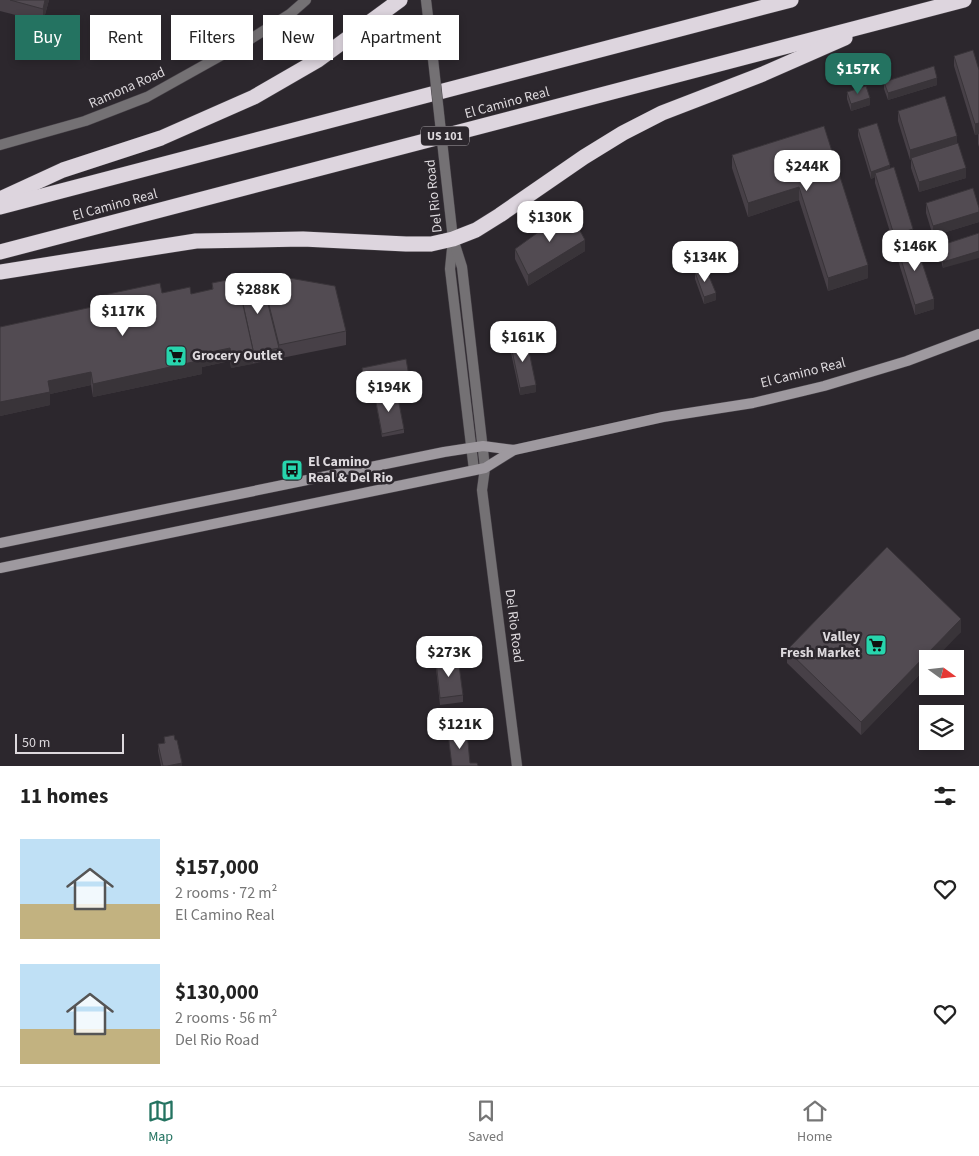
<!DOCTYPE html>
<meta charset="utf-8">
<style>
:root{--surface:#fff;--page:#f2f2f2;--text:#222;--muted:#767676;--line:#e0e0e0;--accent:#247361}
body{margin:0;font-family:"Source Sans 3",sans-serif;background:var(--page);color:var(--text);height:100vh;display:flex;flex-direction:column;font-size:19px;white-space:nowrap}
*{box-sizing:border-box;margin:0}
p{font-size:16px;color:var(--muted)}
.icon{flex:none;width:28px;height:28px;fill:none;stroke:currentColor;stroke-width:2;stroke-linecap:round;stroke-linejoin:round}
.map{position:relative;height:766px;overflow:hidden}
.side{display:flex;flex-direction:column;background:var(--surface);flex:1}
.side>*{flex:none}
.guide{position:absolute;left:15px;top:15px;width:500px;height:45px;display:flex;gap:10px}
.needle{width:32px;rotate:105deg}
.controls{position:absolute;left:919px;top:650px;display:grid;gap:10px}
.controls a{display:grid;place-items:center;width:45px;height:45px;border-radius:0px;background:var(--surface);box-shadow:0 2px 8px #0003;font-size:25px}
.scale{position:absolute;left:15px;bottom:12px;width:109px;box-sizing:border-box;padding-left:5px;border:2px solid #ddd9dd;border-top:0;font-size:14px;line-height:18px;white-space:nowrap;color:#ddd9dd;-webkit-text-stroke:4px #2c272d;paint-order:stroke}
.price{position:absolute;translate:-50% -42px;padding:0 11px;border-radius:10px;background:#fff;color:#222;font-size:16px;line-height:32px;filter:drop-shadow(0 1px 2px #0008)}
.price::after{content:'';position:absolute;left:50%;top:30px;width:15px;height:11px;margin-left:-8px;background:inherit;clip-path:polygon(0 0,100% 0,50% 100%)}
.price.current{background:var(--accent);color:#fff}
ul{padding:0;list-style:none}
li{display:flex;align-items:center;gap:15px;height:125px;padding:0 20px}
li span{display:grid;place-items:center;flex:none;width:140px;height:100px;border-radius:0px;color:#555}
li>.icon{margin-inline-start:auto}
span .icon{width:60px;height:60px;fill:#fffc;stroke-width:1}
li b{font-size:21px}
h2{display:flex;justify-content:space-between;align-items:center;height:60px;padding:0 20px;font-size:21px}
.pill{padding:0 18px;border-radius:0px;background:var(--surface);box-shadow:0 2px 8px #0003;font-size:18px;line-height:45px}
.pill.current{background:var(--accent);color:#fff}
.dock{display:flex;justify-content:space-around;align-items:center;height:70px;border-top:1px solid var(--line);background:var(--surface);font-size:14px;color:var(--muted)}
.dock a{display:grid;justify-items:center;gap:2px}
.dock .current{color:var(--accent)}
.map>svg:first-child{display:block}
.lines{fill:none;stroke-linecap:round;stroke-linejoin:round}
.minor-casing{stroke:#484349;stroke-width:11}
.tertiary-casing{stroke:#484349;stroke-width:11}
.secondary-casing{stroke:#484349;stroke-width:11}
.motorway-casing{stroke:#484349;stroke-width:16}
.minor{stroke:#747174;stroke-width:10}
.tertiary{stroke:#747174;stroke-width:10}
.secondary{stroke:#9e999f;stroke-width:10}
.motorway{stroke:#ddd5de;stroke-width:15}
.tertiary-bridge-casing{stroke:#484349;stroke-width:11;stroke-linecap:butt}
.tertiary-bridge{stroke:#747174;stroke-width:10}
.wall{fill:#474047}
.shaded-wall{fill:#393439}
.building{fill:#524b52;stroke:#393439}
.labels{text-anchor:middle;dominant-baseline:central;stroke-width:5;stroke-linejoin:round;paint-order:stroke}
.shield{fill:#2c272d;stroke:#a8a4a8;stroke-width:1}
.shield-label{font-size:12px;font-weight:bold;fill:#ddd9dd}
.street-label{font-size:14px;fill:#ddd9dd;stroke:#2c272d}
.poi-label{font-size:14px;font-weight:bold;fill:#ddd9dd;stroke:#2c272d;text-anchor:start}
</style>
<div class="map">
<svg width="979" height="766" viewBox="0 0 979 766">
<rect width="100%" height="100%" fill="#2c272d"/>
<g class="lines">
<g class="minor-casing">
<g id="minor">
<path d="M0,145L85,121L147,97L249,40L290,14L306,0"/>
<path d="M485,468L482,490L517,766"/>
</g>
</g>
<g class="tertiary-casing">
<g id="tertiary">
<path d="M426,0L433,59"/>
<path d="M445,168L453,239L450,269L474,470"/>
<path d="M455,245L462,267L485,468"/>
</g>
</g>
<g class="secondary-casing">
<g id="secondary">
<path d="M0,543L444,452L483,446L514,450"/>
<path d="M0,568L485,468L514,450L663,417L753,403L824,386L907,361L979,334"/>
</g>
</g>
<g class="motorway-casing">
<g id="motorway">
<path d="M0,199L63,170L161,138L254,97L318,60L400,0"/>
<path d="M0,207L791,0"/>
<path d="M0,252L964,0"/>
<path d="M0,272L196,241L303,239L406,244H431L453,239L476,230L500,215L584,157L623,133L662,113L763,74L845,38"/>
</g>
</g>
<use href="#minor" class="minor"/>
<use href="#tertiary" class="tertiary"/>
<use href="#secondary" class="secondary"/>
<use href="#motorway" class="motorway"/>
<g class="tertiary-bridge-casing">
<path id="tertiary-bridge" d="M433,59L445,168"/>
</g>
<use href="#tertiary-bridge" class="tertiary-bridge"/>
</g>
<g class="wall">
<path d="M0,0H49L43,22L0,11Z"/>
<path d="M954,56L979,70V147L978,144V134L975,135L954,66Z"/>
<path d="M884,82L937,85L888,100L884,89Z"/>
<path d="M847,92L870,105L851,111L847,99Z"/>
<path d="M898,111L957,144L966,178L919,192L911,168V160H910L898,121Z"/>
<path d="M824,126L868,278L828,291L799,200L748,217L732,168V155Z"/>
<path d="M858,129L890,168L913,238L934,309L915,315L896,254V245H894L875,183V177L871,179L858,136Z"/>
<path d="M926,203L979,212V222L933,236L926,213Z"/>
<path d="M979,233L943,268L939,253V246Z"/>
<path d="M515,249L585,251L528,286L515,259Z"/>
<path d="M695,272L716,300L704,304L695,279Z"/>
<path d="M261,273L346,331V345L231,368L230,361L202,367V374L93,397L91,385L50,394V405L0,416V327L99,306V296L162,293L191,294L212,290V283L238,281L261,276Z"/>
<path d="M510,341L536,392L520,395L510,348Z"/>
<path d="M362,368L409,382L365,392L362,375Z"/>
<path d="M375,397L404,429V433L382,437Z"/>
<path d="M961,632L928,659V666L861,735L787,663V650Z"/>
<path d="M436,661L463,695V702L440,705L436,668Z"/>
<path d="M164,737L182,766H161L158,751V744L164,743Z"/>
</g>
<g class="shaded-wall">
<path d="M45,0H49L43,22V9Z"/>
<path d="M937,78V85L888,100V93Z"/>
<path d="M870,98V105L851,111V104Z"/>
<path d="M979,123V134L975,135V124Z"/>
<path d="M957,136V146L911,158V160H910V150Z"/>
<path d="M890,165V172L875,173V177L871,179V172Z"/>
<path d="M966,168V178L919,192V182Z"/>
<path d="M799,187V200L748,217V203Z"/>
<path d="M979,212V222L933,236V226Z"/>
<path d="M913,229V239L894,245V235Z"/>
<path d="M585,240V251L528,286V275Z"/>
<path d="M979,251V258L943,268V262Z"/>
<path d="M868,265V278L828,291V278Z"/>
<path d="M716,293V300L704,304V297Z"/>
<path d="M934,299V309L915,315V305Z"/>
<path d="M230,348V361L202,367V374L93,397V384L201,354Z"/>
<path d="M253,350V364L231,368V355Z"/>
<path d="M91,372V385L50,394V405L0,416V402L48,381Z"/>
<path d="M409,376V382L365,392V385Z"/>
<path d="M536,385V392L520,395V388Z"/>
<path d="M961,619V632L935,659H928V666L861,735V722Z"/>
<path d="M182,763V766H167Z"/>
</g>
<g class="building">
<path d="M10,0H45L43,9Z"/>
<path d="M973,50L979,70V123L975,124L954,56Z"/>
<path d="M934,66L937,78L888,93L884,82Z"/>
<path d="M866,86L870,98L851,104L847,92Z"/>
<path d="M945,96L957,136L910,150L898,111Z"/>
<path d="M877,123L890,165L871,172L858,129Z"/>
<path d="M824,126L868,265L828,278L799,187L748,203L732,155Z"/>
<path d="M958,143L966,168L919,182L911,158Z"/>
<path d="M894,167L913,229L894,235L875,173Z"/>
<path d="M973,188L979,208V212L933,226L926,203Z"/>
<path d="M569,210L585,240L528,275L515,249Z"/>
<path d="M979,233V251L943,262L939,246Z"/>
<path d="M914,238L934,299L915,305L896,243Z"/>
<path d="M706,269L716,293L704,297L695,272Z"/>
<path d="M261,273L335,286L346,331L279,345Z"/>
<path d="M261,276L279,348L253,353V350L238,281Z"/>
<path d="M237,278L253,350L231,355L230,348L201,354L202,360L93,384L91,372L48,381L50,392L0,402V327L101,305L99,296L160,283L162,293L190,287L191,294L213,289L212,283Z"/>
<path d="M526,337L536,385L520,388L510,341Z"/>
<path d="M406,359L409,376L365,385L362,368Z"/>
<path d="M397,393L404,429L382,434L375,397Z"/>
<path d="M887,547L961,619L861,722L787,650Z"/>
<path d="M458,658L463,695L440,698L436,661Z"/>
<path d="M467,732L470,763H477L478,766H452L448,734Z"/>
<path d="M174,735L175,740H177L182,763L167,766H163L158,744L165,743L164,737Z"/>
</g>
<defs>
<g id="supermarket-square" transform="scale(1.125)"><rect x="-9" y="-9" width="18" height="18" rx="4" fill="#27d5ad" stroke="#2c272d"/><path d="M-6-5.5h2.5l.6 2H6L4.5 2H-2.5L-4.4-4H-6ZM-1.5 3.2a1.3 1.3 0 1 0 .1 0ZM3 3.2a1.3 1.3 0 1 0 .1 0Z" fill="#111"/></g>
<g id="bus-square" transform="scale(1.125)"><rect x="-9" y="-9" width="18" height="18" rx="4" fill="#27d5ad" stroke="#2c272d"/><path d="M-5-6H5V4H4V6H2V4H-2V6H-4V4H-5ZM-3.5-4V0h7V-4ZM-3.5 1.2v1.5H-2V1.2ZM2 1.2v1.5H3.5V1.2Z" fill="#111"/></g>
</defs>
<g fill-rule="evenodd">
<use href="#supermarket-square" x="176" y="356"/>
<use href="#bus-square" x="292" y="470"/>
<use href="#supermarket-square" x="876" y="645"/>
</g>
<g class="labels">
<rect class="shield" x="421" y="126.5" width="48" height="19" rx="4"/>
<g class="shield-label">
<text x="445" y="136">US 101</text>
</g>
<g class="street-label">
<text transform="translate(127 88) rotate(-24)">Ramona Road</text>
<text transform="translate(507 103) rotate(-15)">El Camino Real</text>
<text transform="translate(434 196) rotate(-96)">Del Rio Road</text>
<text transform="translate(115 205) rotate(-15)">El Camino Real</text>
<text transform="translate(803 373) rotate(-14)">El Camino Real</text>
<text transform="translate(514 626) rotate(83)">Del Rio Road</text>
</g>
<g class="poi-label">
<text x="192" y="356">Grocery Outlet</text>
<text x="308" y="462">El Camino<tspan x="308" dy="16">Real &amp; Del Rio</tspan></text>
<text x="860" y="637" text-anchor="end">Valley<tspan x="860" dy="16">Fresh Market</tspan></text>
</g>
</g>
</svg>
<div class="controls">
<a><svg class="needle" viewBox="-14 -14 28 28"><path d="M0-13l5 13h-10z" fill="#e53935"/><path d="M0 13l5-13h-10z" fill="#767676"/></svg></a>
<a><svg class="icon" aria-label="layers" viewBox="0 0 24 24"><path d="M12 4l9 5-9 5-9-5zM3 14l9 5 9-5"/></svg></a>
</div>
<div class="scale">50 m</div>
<b class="price current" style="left:858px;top:95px">$157K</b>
<b class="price" style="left:807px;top:192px">$244K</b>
<b class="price" style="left:550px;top:243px">$130K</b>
<b class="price" style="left:915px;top:272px">$146K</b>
<b class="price" style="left:705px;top:283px">$134K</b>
<b class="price" style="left:258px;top:315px">$288K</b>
<b class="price" style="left:123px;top:337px">$117K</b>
<b class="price" style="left:523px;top:363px">$161K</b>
<b class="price" style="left:389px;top:413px">$194K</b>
<b class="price" style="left:449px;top:678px">$273K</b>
<b class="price" style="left:460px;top:750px">$121K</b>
<div class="guide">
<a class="pill current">Buy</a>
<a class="pill">Rent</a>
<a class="pill">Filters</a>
<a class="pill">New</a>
<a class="pill">Apartment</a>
</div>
</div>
<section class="side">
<h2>11 homes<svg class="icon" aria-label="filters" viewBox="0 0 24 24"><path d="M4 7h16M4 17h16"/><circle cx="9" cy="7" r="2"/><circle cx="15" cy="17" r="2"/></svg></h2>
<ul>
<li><span style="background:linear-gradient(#bfe0f5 65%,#c2b280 0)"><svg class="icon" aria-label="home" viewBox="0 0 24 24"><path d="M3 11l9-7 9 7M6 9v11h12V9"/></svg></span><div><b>$157,000</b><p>2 rooms · 72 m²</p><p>El Camino Real</p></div><svg class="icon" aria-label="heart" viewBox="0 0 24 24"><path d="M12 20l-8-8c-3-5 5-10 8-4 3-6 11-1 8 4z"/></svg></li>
<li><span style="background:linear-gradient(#bfe0f5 65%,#c2b280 0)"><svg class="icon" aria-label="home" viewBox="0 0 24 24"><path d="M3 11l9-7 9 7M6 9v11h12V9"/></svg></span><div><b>$130,000</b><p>2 rooms · 56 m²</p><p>Del Rio Road</p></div><svg class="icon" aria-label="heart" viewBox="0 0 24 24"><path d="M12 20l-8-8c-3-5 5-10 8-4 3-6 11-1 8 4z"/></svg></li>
</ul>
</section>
<nav class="dock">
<a class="current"><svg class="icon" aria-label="map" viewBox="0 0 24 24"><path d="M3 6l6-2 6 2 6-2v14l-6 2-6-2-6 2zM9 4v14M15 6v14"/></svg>Map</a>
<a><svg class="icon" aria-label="saved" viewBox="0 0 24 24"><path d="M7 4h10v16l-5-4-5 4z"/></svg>Saved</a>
<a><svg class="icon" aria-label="home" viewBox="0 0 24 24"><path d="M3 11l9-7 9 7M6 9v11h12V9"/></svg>Home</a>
</nav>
